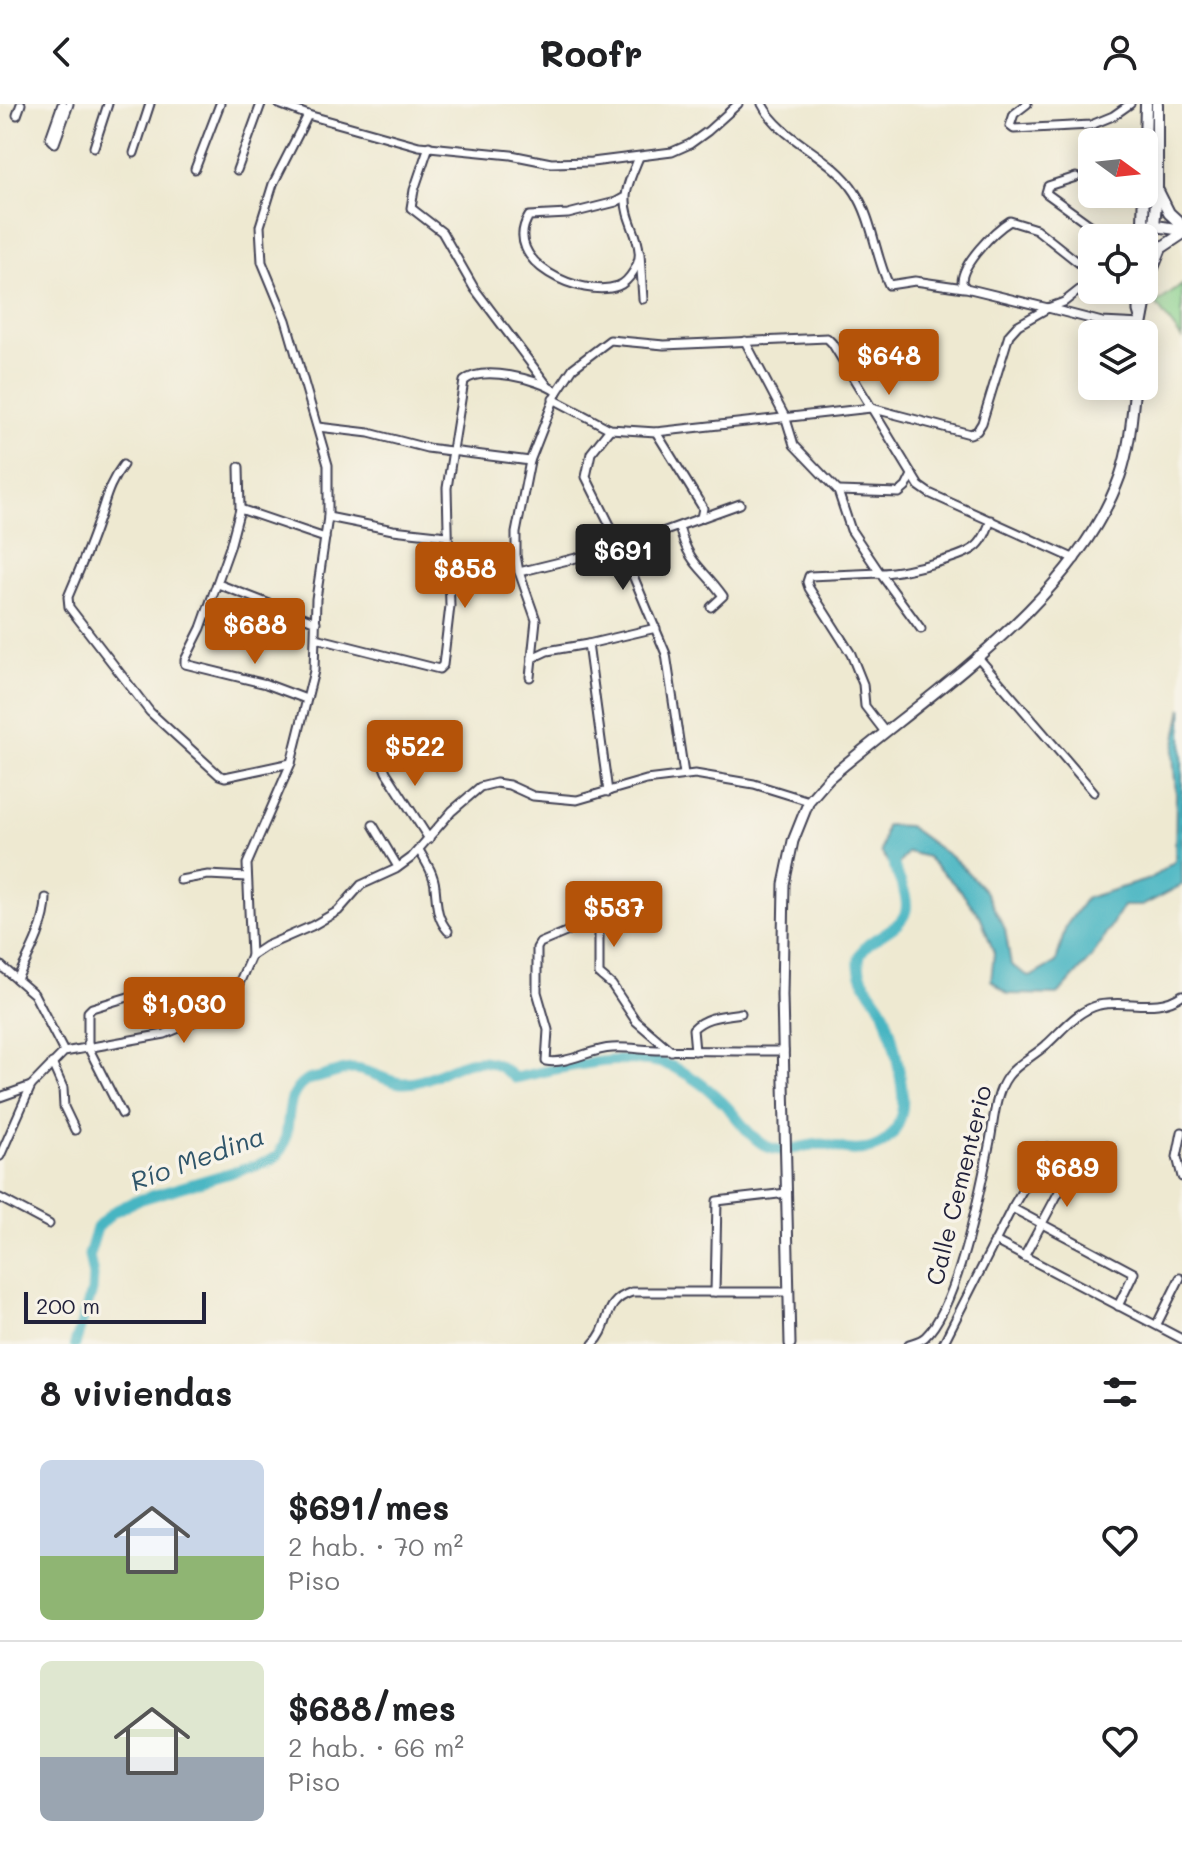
<!DOCTYPE html>
<html lang="es">
<meta charset="utf-8">
<style>
:root{--surface:#fff;--page:#f2f2f2;--text:#202124;--muted:#757577;--line:#e0e0e0;--accent:#b45309}
body{margin:0;font-family:Mali,sans-serif;background:var(--page);color:var(--text);height:100vh;display:flex;flex-direction:column;font-size:30px;white-space:nowrap}
*{box-sizing:border-box;margin:0}
p{font-size:26px;color:var(--muted)}
.icon{flex:none;width:44px;height:44px;fill:none;stroke:currentColor;stroke-width:2;stroke-linecap:round;stroke-linejoin:round}
.map{position:relative;height:1240px;overflow:hidden}
.drawer{display:flex;flex-direction:column;background:var(--surface);flex:1}
.drawer>*{flex:none}
.needle{width:52px;rotate:105deg}
.controls{position:absolute;left:1078px;top:24px;display:grid;gap:16px}
.controls a{display:grid;place-items:center;width:80px;height:80px;border-radius:12px;background:var(--surface);box-shadow:0 4px 20px #0003;font-size:40px}
.scale{position:absolute;left:24px;bottom:20px;width:182px;box-sizing:border-box;padding-left:8px;border:4px solid #22223b;border-top:0;font-size:22px;line-height:28px;white-space:nowrap;color:#22223b;-webkit-text-stroke:6px #f7f3e8;paint-order:stroke}
.price{position:absolute;translate:-50% -68px;padding:0 18px;border-radius:8px;background:var(--accent);color:#fff;font-size:26px;line-height:52px;filter:drop-shadow(0 2px 4px #0008)}
.price::after{content:'';position:absolute;left:50%;top:48px;width:24px;height:18px;margin-left:-12px;background:inherit;clip-path:polygon(0 0,100% 0,50% 100%)}
.price.on{background:#222;color:#fff}
ul{padding:0;list-style:none}
li{display:flex;align-items:center;gap:24px;height:200px;padding:0 40px}
li+li{border-top:2px solid var(--line)}
li span{display:grid;place-items:center;flex:none;width:224px;height:160px;border-radius:12px;color:#555}
li>.icon{margin-inline-start:auto}
span .icon{width:96px;height:96px;fill:#fffc;stroke-width:1}
li b{font-size:34px}
h2{display:flex;justify-content:space-between;align-items:center;height:96px;padding:0 40px;font-size:34px}
header{display:flex;justify-content:space-between;align-items:center;height:104px;padding:0 40px;background:var(--surface);font-size:36px;font-weight:800}
.map>svg:first-child{display:block}
.green{fill:#88d08c;stroke:#557964;stroke-width:2}
.water{fill:#47b5c2;stroke:#346c7e;stroke-width:2}
.lines{fill:none;stroke-linecap:round;stroke-linejoin:round}
.river{stroke:#47b5c2;stroke-width:11}
.minor-casing{stroke:#414052;stroke-width:11}
.major-casing{stroke:#414052;stroke-width:13}
.highway-casing{stroke:#414052;stroke-width:14}
.minor{stroke:#fff;stroke-width:7}
.major{stroke:#fff;stroke-width:9}
.highway{stroke:#fff;stroke-width:10}
.labels{text-anchor:middle;dominant-baseline:central;stroke-width:7;stroke-linejoin:round;paint-order:stroke}
.street-label{font-size:24px;fill:#22223b;stroke:#f7f3e8}
.water-label{font-size:26px;font-style:italic;fill:#2f556a;stroke:#f7f3e8}
</style>
<header><svg class="icon" aria-label="back" viewBox="0 0 24 24"><path d="M15 5l-7 7 7 7"/></svg>Roofr<svg class="icon" aria-label="person" viewBox="0 0 24 24"><circle cx="12" cy="8" r="4"/><path d="M4 21q1-7 8-7t8 7"/></svg></header>
<div class="map">
<svg width="1182" height="1240" viewBox="0 0 1182 1240">
<rect width="100%" height="100%" fill="#f7f3e8"/>
<filter id="ink" filterUnits="userSpaceOnUse"><feTurbulence type="fractalNoise" baseFrequency=".0125" numOctaves="2"/><feDisplacementMap in="SourceGraphic" scale="16" xChannelSelector="R" yChannelSelector="G"/><feConvolveMatrix kernelMatrix="1 2 1 2 8 2 1 2 1" color-interpolation-filters="sRGB"/></filter>
<filter id="wash" filterUnits="userSpaceOnUse"><feTurbulence type="fractalNoise" baseFrequency=".006" numOctaves="4" result="noise"/><feDisplacementMap in="SourceGraphic" scale="32" xChannelSelector="R" yChannelSelector="G"/><feGaussianBlur stdDeviation="1.8" result="paint"/><feColorMatrix in="noise" values="0 0 0 0 0 0 0 0 0 0 0 0 0 0 0 0 0 1.4 0 .05"/><feComposite in="paint" operator="in"/></filter>
<g filter="url(#wash)">
<rect width="100%" height="100%" fill="#eee9d1"/>
<path class="green" d="M1182,181V235L1156,200Z"/>
<path class="water" d="M1182,604V781L1142,802H1123L1092,853L1058,891L1008,890L991,876L994,849L981,814L960,786L927,753L908,748L894,766L881,748L886,721L908,722L958,758L985,787L1005,825L1011,861L1030,873L1056,858L1066,822L1086,794L1150,775L1175,757L1176,690L1173,650Z"/>
<g class="lines">
<path class="river" d="M75,1240L92,1187L93,1172L89,1151L97,1124L113,1108L135,1097L270,1057C300,1039 276,996 306,977C311,974 319,974 324,972C333,970 345,964 354,965C370,966 385,977 401,979C430,981 454,955 483,957C496,958 505,966 515,974C555,965 626,948 665,960C687,967 714,988 729,1005C742,1019 750,1034 768,1043C784,1051 805,1040 822,1040C832,1041 842,1046 852,1046C879,1048 898,1033 902,1006C906,988 891,923 883,906C875,890 858,877 859,858C859,833 901,830 906,806C909,789 895,771 892,754"/>
</g>
</g>
<g filter="url(#ink)">
<g class="lines">
<g class="minor-casing">
<g id="minor">
<path d="M62,0L50,34L55,39L69,0"/>
<path d="M279,0L308,11L419,42L511,51L551,59L592,58L672,48L690,40L708,27L738,0"/>
<path d="M762,0C782,38 831,50 855,88C873,116 875,152 889,181L915,177L964,184"/>
<path d="M1027,0L1014,10L1010,22L1014,25L1091,21L1113,12L1130,0"/>
<path d="M17,11L21,0"/>
<path d="M429,42L414,86L411,104L442,128L474,184L547,281"/>
<path d="M94,43L108,0"/>
<path d="M134,49L150,0"/>
<path d="M195,65L220,0"/>
<path d="M237,66L261,0"/>
<path d="M1076,73L1048,82L1046,89L1108,134"/>
<path d="M625,93L616,98L568,110L529,112C500,158 582,195 618,182C629,178 641,159 639,147C638,129 625,114 626,94C626,81 634,66 639,53"/>
<path d="M1010,117L1036,125L1084,163L1087,169L1083,183L1064,198L1048,204L966,184L962,179C961,160 994,127 1010,117Z"/>
<path d="M640,150L643,195"/>
<path d="M745,237L786,315L794,341L838,387L851,426L880,469C899,469 959,455 974,444C983,438 987,426 991,416"/>
<path d="M553,295L610,325L656,328L871,304L970,330L977,327L982,319L1009,231L1018,221L1048,204L1102,218L1142,220"/>
<path d="M318,323L369,329L427,344L530,357"/>
<path d="M610,325L591,349L586,373L621,443L666,550L684,670"/>
<path d="M123,361C107,382 106,396 97,420C89,444 78,469 68,493L69,503L150,608L219,671L225,673L291,659"/>
<path d="M239,363L240,405L230,443L201,524L185,556V560L266,580L306,595"/>
<path d="M838,387L899,389L906,383L912,371"/>
<path d="M240,405L325,434"/>
<path d="M328,413L393,426L447,432"/>
<path d="M701,414L740,400"/>
<path d="M679,423C690,463 702,462 723,492L711,503"/>
<path d="M519,468L621,443L701,414L703,404L656,328"/>
<path d="M218,480L316,518"/>
<path d="M316,534L439,565L443,561L450,502L447,384L464,277C482,261 539,275 557,288"/>
<path d="M977,552L1094,688"/>
<path d="M532,554L547,547L588,540"/>
<path d="M530,573L536,516L519,468L516,451V429L530,357L557,288L573,264L610,236L664,241L827,234L832,239L919,382L929,389L1075,455"/>
<path d="M885,628L865,602L863,580L851,550L809,484L807,478L809,472L880,469L921,525"/>
<path d="M377,645L386,668L429,735"/>
<path d="M608,688L588,540L656,524"/>
<path d="M373,721L398,763"/>
<path d="M419,746C426,758 434,770 435,783C437,800 436,813 448,827"/>
<path d="M180,776L208,771L247,773"/>
<path d="M595,787L599,820"/>
<path d="M251,852L247,760L291,659L314,567L316,495L328,413V361L286,216L262,158L260,122L273,80L308,11"/>
<path d="M0,861L34,890L64,948"/>
<path d="M17,875C29,851 46,821 46,794"/>
<path d="M671,947L636,917L612,881L599,870V822L592,817L540,839L537,844V888L548,926L546,957C567,961 590,945 612,944C627,943 645,946 661,946C702,947 743,947 784,947"/>
<path d="M695,947L693,925C705,912 724,912 741,909"/>
<path d="M52,959L63,984L64,1003L75,1026"/>
<path d="M0,993L31,982"/>
<path d="M122,1010L88,943V908L92,904L138,890"/>
<path d="M1182,1028L1177,1053L1182,1073"/>
<path d="M0,1052L31,982L64,948L165,930L205,913L221,903L237,884L251,852L266,842L312,822L338,807L361,781L396,765L411,754L452,707L480,683L496,679L509,681L533,692L577,696L646,676L695,670L754,680L809,697"/>
<path d="M0,1094L49,1120"/>
<path d="M1012,1104L1134,1169L1118,1202"/>
<path d="M995,1137L1182,1235"/>
<path d="M1024,1153L1083,1043"/>
<path d="M715,1188L717,1097L787,1089"/>
<path d="M1157,1220L1180,1174"/>
<path d="M593,1240C612,1222 601,1198 632,1188H789"/>
<path d="M909,1240C915,1238 921,1237 925,1233C958,1203 981,1082 990,1037C994,1016 995,989 1008,972C1018,959 1034,952 1046,941C1062,927 1076,907 1099,901C1127,895 1157,909 1182,891"/>
<path d="M943,1240L1012,1104L1048,1043"/>
</g>
</g>
<g class="major-casing">
<g id="major">
<path d="M1142,134L1143,120"/>
<path d="M1138,186V207L1141,217"/>
<path d="M1140,230L1152,166L1154,122"/>
<path d="M790,1240L782,891L784,780L793,737L809,697L829,674C927,590 1075,498 1120,372C1130,343 1132,312 1135,282"/>
</g>
</g>
<g class="highway-casing">
<g id="highway">
<path d="M1146,0L1143,120L1182,126"/>
<path d="M1158,87L1169,109L1182,121"/>
<path d="M1154,122L1157,86V0"/>
<path d="M1152,166L1161,144L1182,130"/>
</g>
</g>
<use href="#minor" class="minor"/>
<use href="#major" class="major"/>
<use href="#highway" class="highway"/>
</g>
</g>
<g class="labels">
<g class="street-label">
<text transform="translate(958 1081) rotate(-76)">Calle Cementerio</text>
</g>
<g class="water-label">
<text transform="translate(197 1054) rotate(-20)">Río Medina</text>
</g>
</g>
</svg>
<div class="controls">
<a><svg class="needle" viewBox="-14 -14 28 28"><path d="M0-13l5 13h-10z" fill="#e53935"/><path d="M0 13l5-13h-10z" fill="#757577"/></svg></a>
<a><svg class="icon" aria-label="locate" viewBox="0 0 24 24"><circle cx="12" cy="12" r="6"/><path d="M12 2v4M12 18v4M2 12h4M18 12h4"/></svg></a>
<a><svg class="icon" aria-label="layers" viewBox="0 0 24 24"><path d="M12 4l9 5-9 5-9-5zM3 14l9 5 9-5"/></svg></a>
</div>
<div class="scale">200 m</div>
<b class="price" style="left:889px;top:293px">$648</b>
<b class="price on" style="left:623px;top:488px">$691</b>
<b class="price" style="left:465px;top:506px">$858</b>
<b class="price" style="left:255px;top:562px">$688</b>
<b class="price" style="left:415px;top:684px">$522</b>
<b class="price" style="left:614px;top:845px">$537</b>
<b class="price" style="left:184px;top:941px">$1,030</b>
<b class="price" style="left:1067px;top:1105px">$689</b>
</div>
<section class="drawer">
<h2>8 viviendas<svg class="icon" aria-label="filters" viewBox="0 0 24 24"><path d="M4 7h16M4 17h16"/><circle cx="9" cy="7" r="2"/><circle cx="15" cy="17" r="2"/></svg></h2>
<ul>
<li><span style="background:linear-gradient(#c9d6e8 60%,#8fb573 0)"><svg class="icon" aria-label="home" viewBox="0 0 24 24"><path d="M3 11l9-7 9 7M6 9v11h12V9"/></svg></span><div><b>$691/mes</b><p>2 hab. · 70 m²</p><p>Piso</p></div><svg class="icon" aria-label="heart" viewBox="0 0 24 24"><path d="M12 20l-8-8c-3-5 5-10 8-4 3-6 11-1 8 4z"/></svg></li>
<li><span style="background:linear-gradient(#dfe7d0 60%,#9aa5b1 0)"><svg class="icon" aria-label="home" viewBox="0 0 24 24"><path d="M3 11l9-7 9 7M6 9v11h12V9"/></svg></span><div><b>$688/mes</b><p>2 hab. · 66 m²</p><p>Piso</p></div><svg class="icon" aria-label="heart" viewBox="0 0 24 24"><path d="M12 20l-8-8c-3-5 5-10 8-4 3-6 11-1 8 4z"/></svg></li>
</ul>
</section>
